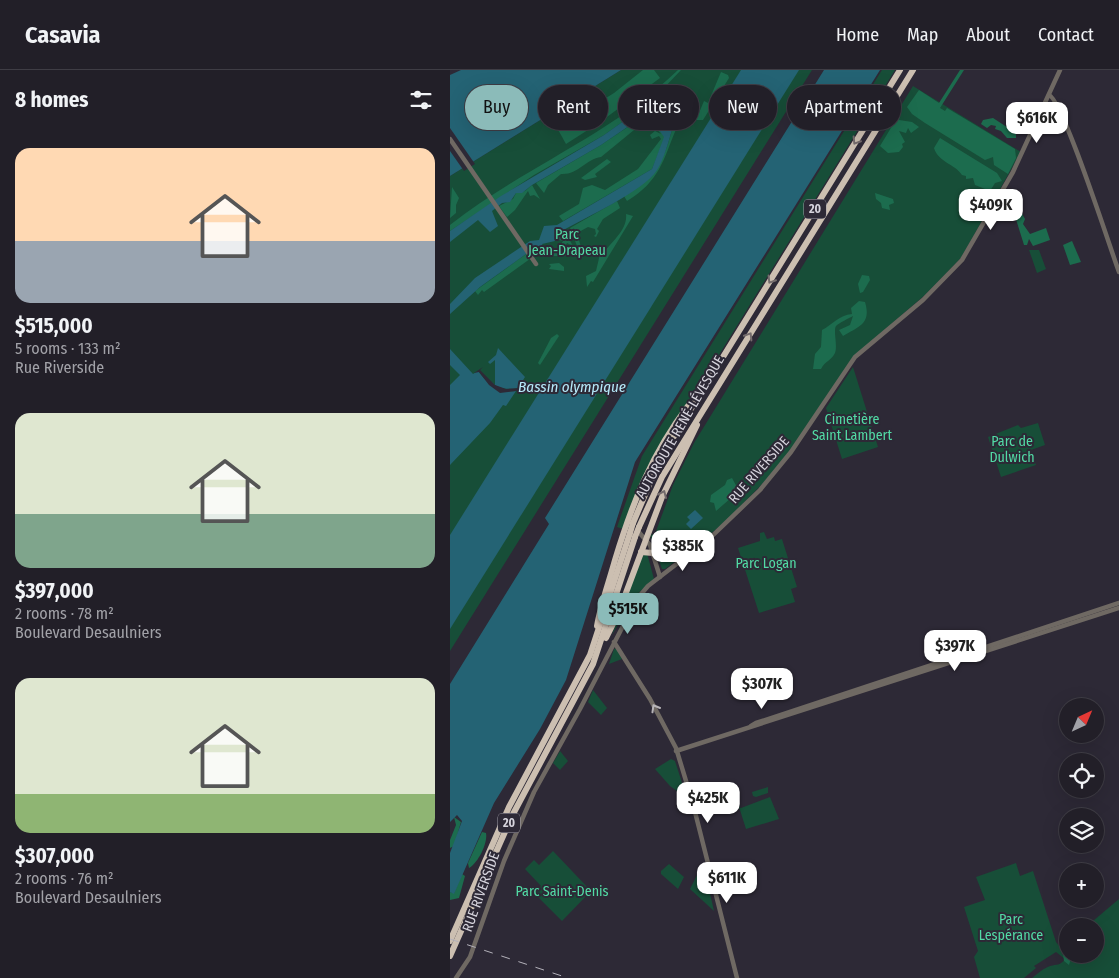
<!DOCTYPE html>
<meta charset="utf-8">
<style>
:root{--surface:#221f28;--page:#2a2730;--text:#f1f3f6;--muted:#a2a2a8;--line:#3f3d45;--accent:#8bbbb9}
body{margin:0;font-family:"Fira Sans Condensed",sans-serif;background:var(--page);color:var(--text);height:100vh;display:flex;flex-direction:column;font-size:19px;white-space:nowrap}
*{box-sizing:border-box;margin:0}
p{font-size:16px;color:var(--muted)}
.icon{flex:none;width:28px;height:28px;fill:none;stroke:currentColor;stroke-width:2;stroke-linecap:round;stroke-linejoin:round}
.map{position:relative;flex:1;overflow:hidden}
.drawer{display:flex;flex-direction:column;background:var(--surface);width:450px}
.drawer>*{flex:none}
.guide{position:absolute;left:15px;top:15px;width:475px;height:45px;display:flex;gap:10px}
.needle{width:32px;rotate:44deg}
.tools{position:absolute;left:609px;top:628px;display:grid;gap:10px}
.tools a{display:grid;place-items:center;width:45px;height:45px;border-radius:50%;background:var(--surface);box-shadow:0 5px 20px #0002,0 0 0 1px var(--line);font-size:25px}
.price{position:absolute;translate:-50% -42px;padding:0 11px;border-radius:10px;background:#fff;color:#222;font-size:16px;line-height:32px;filter:drop-shadow(0 1px 2px #0008)}
.price::after{content:'';position:absolute;left:50%;top:30px;width:15px;height:11px;margin-left:-8px;background:inherit;clip-path:polygon(0 0,100% 0,50% 100%)}
.price.current{background:var(--accent);color:#111}
ul{padding:0;list-style:none}
li{display:grid;align-content:center;gap:10px;height:265px;padding:0 15px}
li span{display:grid;place-items:center;height:155px;border-radius:15px;color:#555}
li>.icon{margin-inline-start:auto}
span .icon{width:90px;height:90px;fill:#fffc;stroke-width:1}
li b{font-size:21px}
h2{display:flex;justify-content:space-between;align-items:center;height:60px;padding:0 15px;font-size:21px}
.tag{padding:0 18px;border-radius:22px;background:var(--surface);box-shadow:0 5px 20px #0002,0 0 0 1px var(--line);font-size:18px;line-height:45px}
.tag.current{background:var(--accent);color:#111}
header{display:flex;align-items:center;gap:30px;box-sizing:border-box;height:70px;padding:0 25px;background:var(--surface);border-bottom:1px solid var(--line)}
header strong{font-size:24px}
nav{display:flex;gap:28px;margin-inline-start:auto;font-size:18px}
main{display:flex;flex:1;min-height:0}
.map>svg:first-child{display:block}
.green{fill:#174e38}
.forest{fill:#1c6c4e}
.water{fill:#246374}
.pier{fill:#2d2936}
.lines{fill:none;stroke-linecap:round;stroke-linejoin:round}
.minor{stroke:#6f6963;stroke-width:4.5}
.highway{stroke:#ccbfb1;stroke-width:6}
.rail{stroke:#b4b2bb;stroke-width:1;stroke-dasharray:9 9;stroke-linecap:butt}
.highway-bridge{stroke:#ccbfb1;stroke-width:6}
.oneway{stroke:#756c6d}
.oneway2{stroke:#b7b4b8}
.labels{text-anchor:middle;dominant-baseline:central;stroke-width:4;stroke-linejoin:round;paint-order:stroke}
.shield{fill:#2d2936;stroke:#a3a1ab;stroke-width:1}
.shield-label{font-size:12px;font-weight:bold;fill:#d6d4dd}
.park-label{font-size:14px;fill:#52dba5;stroke:#2d2936}
.street-label{font-size:14px;fill:#d6d4dd;stroke:#2d2936}
.water-label{font-size:15px;font-style:italic;fill:#b6eafa;stroke:#2d2936}
</style>
<header>
<strong>Casavia</strong>
<nav><a>Home</a><a>Map</a><a>About</a><a>Contact</a></nav>
</header>
<main>
<section class="drawer">
<h2>8 homes<svg class="icon" aria-label="filters" viewBox="0 0 24 24"><path d="M4 7h16M4 17h16"/><circle cx="9" cy="7" r="2"/><circle cx="15" cy="17" r="2"/></svg></h2>
<ul>
<li><span style="background:linear-gradient(#ffd9b3 60%,#9aa5b1 0)"><svg class="icon" aria-label="home" viewBox="0 0 24 24"><path d="M3 11l9-7 9 7M6 9v11h12V9"/></svg></span><div><b>$515,000</b><p>5 rooms · 133 m²</p><p>Rue Riverside</p></div></li>
<li><span style="background:linear-gradient(#dfe7d0 65%,#7fa58c 0)"><svg class="icon" aria-label="home" viewBox="0 0 24 24"><path d="M3 11l9-7 9 7M6 9v11h12V9"/></svg></span><div><b>$397,000</b><p>2 rooms · 78 m²</p><p>Boulevard Desaulniers</p></div></li>
<li><span style="background:linear-gradient(#dfe7d0 75%,#8fb573 0)"><svg class="icon" aria-label="home" viewBox="0 0 24 24"><path d="M3 11l9-7 9 7M6 9v11h12V9"/></svg></span><div><b>$307,000</b><p>2 rooms · 76 m²</p><p>Boulevard Desaulniers</p></div></li>
</ul>
</section>
<div class="map">
<svg width="669" height="908" viewBox="0 0 669 908">
<rect width="100%" height="100%" fill="#2d2936"/>
<g class="green">
<path d="M171,0H362L0,581V106Z"/>
<path d="M432,0H445L264,293L224,352L173,459L167,457L192,386Z"/>
<path d="M463,16L571,82L511,188L475,225L404,286L340,381L318,408L278,449L251,472L248,471V474L215,499H212L200,465L205,464L223,415L244,373Z"/>
<path d="M579,180H589L596,199L587,203Z"/>
<path d="M403,297L428,377L392,389L376,338Z"/>
<path d="M588,353L595,375L581,380L586,395L551,407L538,367L568,355L571,358Z"/>
<path d="M314,462L317,469L324,467L325,471L332,469L347,517L341,519L345,532L309,543L288,478L310,471V463Z"/>
<path d="M197,483L204,509L183,528L162,565L190,488Z"/>
<path d="M167,578L172,589L159,594L164,579Z"/>
<path d="M143,620L157,638L151,645L138,632Z"/>
<path d="M110,681L118,691L110,700L103,693Z"/>
<path d="M221,689L225,691L235,722L231,724L220,716L205,699Z"/>
<path d="M318,717V723L306,727L303,726L302,722Z"/>
<path d="M320,727L329,749L296,759L289,737L291,738Z"/>
<path d="M103,781L141,821L112,851L84,823L91,816L75,799L84,790L89,795Z"/>
<path d="M566,793L570,806L583,801L606,872L610,877L617,871L618,884H645V856H637L669,829V908H582C587,904 594,898 600,896C607,894 610,896 615,889L606,882L584,896L586,898L574,908H530L524,887L528,881L514,837L535,830L526,807Z"/>
<path d="M219,794L234,807L228,819L211,804V801Z"/>
<path d="M252,795L254,797L264,841L240,819Z"/>
</g>
<g class="forest">
<path d="M193,0H204L210,8L146,55L137,40L164,23Z"/>
<path d="M228,0H231L213,19L212,24L154,65L84,105L0,161V155C72,98 161,65 228,0Z"/>
<path d="M510,0H514L490,38L495,41L497,38L565,79L566,88L558,104L544,95L543,87L535,90L475,53L462,44L457,37L469,20L489,33Z"/>
<path d="M271,2L278,5L279,8L253,50H246L254,31L258,33Z"/>
<path d="M212,28V33L222,43L225,53L220,57L208,39L203,35L204,31Z"/>
<path d="M132,41L141,58L116,74L106,56Z"/>
<path d="M450,43L449,50L462,52L469,57L461,63L458,58L456,63L449,61L455,72L452,74L453,77L449,82L438,83L430,76Z"/>
<path d="M197,44L215,67L202,99L113,151L109,146L129,134L133,118L142,115L155,120L188,99L211,69L209,66L202,69L200,65L205,61L211,64L206,58L197,60L199,53L195,51L151,87C136,89 128,105 111,104L98,115L94,123L86,113L151,75Z"/>
<path d="M543,48L566,63V68H557L551,61L545,59L546,56L541,55L537,58L531,54L533,50Z"/>
<path d="M227,57C213,90 210,111 177,131L174,126C205,106 212,96 222,60Z"/>
<path d="M490,68L547,103L552,111L545,113L540,121L525,115L523,108L516,109V106L512,105C505,94 488,92 484,78Z"/>
<path d="M157,89L161,92L145,104L147,107L135,110L131,108Z"/>
<path d="M82,115L90,129L84,125L80,126L78,121L65,140L57,147L49,136L63,129L66,123L75,121Z"/>
<path d="M2,117L9,128L6,135V143L0,148Z"/>
<path d="M425,123L443,129L444,133L439,135L440,140L432,138L431,133L426,129Z"/>
<path d="M560,130L565,131L575,149L573,154L580,164L596,158L600,170L583,176L579,169L577,175H574Z"/>
<path d="M167,131L170,138L153,149L147,159L149,161L146,167L144,166L146,164L145,159L138,157L127,163L132,181H129L120,158Z"/>
<path d="M176,144L183,146L143,212L141,211L137,217L136,206L146,201L150,184L152,185C161,172 178,160 176,144Z"/>
<path d="M114,160L123,176L117,173L112,181L118,186H84L34,222L32,220L28,225L25,221L83,179L95,177L96,181H107L113,171L106,169Z"/>
<path d="M622,171L631,192L620,195L613,175Z"/>
<path d="M109,193L114,197V201L99,199L101,196L99,194Z"/>
<path d="M412,205L419,206L420,210L413,222L410,223L408,214Z"/>
<path d="M409,231L415,232C422,255 407,257 393,266L389,260L400,255L403,246C399,248 389,253 386,256C383,260 388,277 385,283C382,290 375,291 371,299H363L365,284L371,277L372,260C382,255 389,245 402,244L401,238Z"/>
<path d="M107,264L109,266L90,295L88,293L101,268Z"/>
<path d="M282,408L289,421L266,441L264,433L260,432L261,425L275,415L277,410Z"/>
<path d="M4,747L11,752L4,776L0,778V770L6,755Z"/>
<path d="M32,762L36,763C38,773 28,793 19,798L18,793Z"/>
<path d="M12,804L15,806L9,828L0,830V822L4,823Z"/>
<path d="M617,869L618,884L622,885L619,895L614,891L612,877Z"/>
</g>
<g class="water">
<path d="M11,0H171L0,106V5Z"/>
<path d="M291,0H349L0,559V465Z"/>
<path d="M374,0H430L185,392L116,610L90,659L44,733L4,824L0,822V783L12,751L7,745L0,752V614L99,454L95,448Z"/>
<path d="M199,33L208,39L222,60C218,73 214,89 207,100C193,122 134,148 110,162L105,171L92,174L94,178L83,179L30,217L0,244V234L25,208L80,171L89,170L94,156L107,155L202,99L214,67L199,45H195L151,75L82,115L72,123H66L60,132L52,133L42,141L48,156L40,162L28,150L0,172V161L51,126L154,65Z"/>
<path d="M48,278L75,307L68,318C57,320 47,319 39,310L45,315V290L40,294L38,292L46,285Z"/>
<path d="M0,279L23,304L28,301C40,316 47,323 66,321L56,336L53,335L40,353L0,395V315L10,305L0,295Z"/>
<path d="M245,440L253,448L241,459L236,454L240,450L237,447Z"/>
</g>
<g class="pier">
<path d="M0,58L25,94L14,101L0,81Z"/>
<path d="M33,297L30,300L45,315L56,319L71,318L66,321L50,323L39,315L29,302L24,303Z"/>
</g>
<g class="lines">
<g class="minor">
<path d="M599,25C613,30 660,178 669,202"/>
<path d="M0,69L86,194"/>
<path d="M187,460L200,475L210,507"/>
<path d="M164,572L200,629L226,678L243,734L287,908"/>
<path d="M301,656L306,653L669,533"/>
<path d="M226,681L669,538"/>
<path d="M6,908L20,887L54,791L84,722L130,639L187,529L198,516L259,469L310,420L341,382L405,287L473,230L512,190L563,102L610,0"/>
</g>
<g class="highway">
<path d="M183,453L203,406L223,368L450,0"/>
<path d="M189,457L212,407L463,0"/>
<path d="M191,482L203,483"/>
<path d="M147,556C151,533 159,512 165,490C182,434 202,383 238,336"/>
<path d="M156,568L168,544L212,427L247,355"/>
<path d="M0,871L59,737L140,585L180,463"/>
<path d="M0,886L62,746L143,594L185,467"/>
</g>
<path class="rail" d="M0,869L118,908"/>
<g class="highway-bridge">
<path d="M180,463L183,453"/>
<path d="M185,467L189,457"/>
</g>
</g>
<defs><path id="oneway-chevron" d="M-2-3.5L2.5 0L-2 3.5" fill="none" stroke-width="1.6" stroke-linecap="round" stroke-linejoin="round" transform="scale(1.25)"/></defs>
<g class="oneway">
<use href="#oneway-chevron" transform="translate(406 71) rotate(122)"/>
<use href="#oneway-chevron" transform="translate(321 210) rotate(122)"/>
<use href="#oneway-chevron" transform="translate(299 266) rotate(-58)"/>
<use href="#oneway-chevron" transform="translate(213 424) rotate(-66)"/>
</g>
<use class="oneway2" href="#oneway-chevron" transform="translate(205 638) rotate(-120)"/>
<g class="labels">
<g class="shield">
<rect x="354" y="129.5" width="22" height="19" rx="4"/>
<rect x="48" y="743.5" width="22" height="19" rx="4"/>
</g>
<g class="shield-label">
<text x="365" y="139">20</text>
<text x="59" y="753">20</text>
</g>
<g class="park-label">
<text x="117" y="164">Parc<tspan x="117" dy="16">Jean-Drapeau</tspan></text>
<text x="402" y="349">Cimetière<tspan x="402" dy="16">Saint Lambert</tspan></text>
<text x="562" y="371">Parc de<tspan x="562" dy="16">Dulwich</tspan></text>
<text x="316" y="493">Parc Logan</text>
<text x="112" y="821">Parc Saint-Denis</text>
<text x="561" y="849">Parc<tspan x="561" dy="16">Lespérance</tspan></text>
</g>
<g class="street-label">
<text transform="translate(230 357) rotate(-60)">AUTOROUTE RENÉ-LÉVESQUE</text>
<text transform="translate(309 400) rotate(-49)">RUE RIVERSIDE</text>
<text transform="translate(31 822) rotate(-70)">RUE RIVERSIDE</text>
</g>
<g class="water-label">
<text x="122" y="317">Bassin olympique</text>
</g>
</g>
</svg>
<div class="tools">
<a><svg class="needle" viewBox="-14 -14 28 28"><path d="M0-13l5 13h-10z" fill="#e53935"/><path d="M0 13l5-13h-10z" fill="#a2a2a8"/></svg></a>
<a><svg class="icon" aria-label="locate" viewBox="0 0 24 24"><circle cx="12" cy="12" r="6"/><path d="M12 2v4M12 18v4M2 12h4M18 12h4"/></svg></a>
<a><svg class="icon" aria-label="layers" viewBox="0 0 24 24"><path d="M12 4l9 5-9 5-9-5zM3 14l9 5 9-5"/></svg></a>
<a>+</a>
<a>−</a>
</div>
<b class="price" style="left:587px;top:74px">$616K</b>
<b class="price" style="left:541px;top:161px">$409K</b>
<b class="price" style="left:233px;top:502px">$385K</b>
<b class="price current" style="left:178px;top:565px">$515K</b>
<b class="price" style="left:505px;top:602px">$397K</b>
<b class="price" style="left:312px;top:640px">$307K</b>
<b class="price" style="left:258px;top:754px">$425K</b>
<b class="price" style="left:277px;top:834px">$611K</b>
<div class="guide">
<a class="tag current">Buy</a>
<a class="tag">Rent</a>
<a class="tag">Filters</a>
<a class="tag">New</a>
<a class="tag">Apartment</a>
</div>
</div>
</main>
